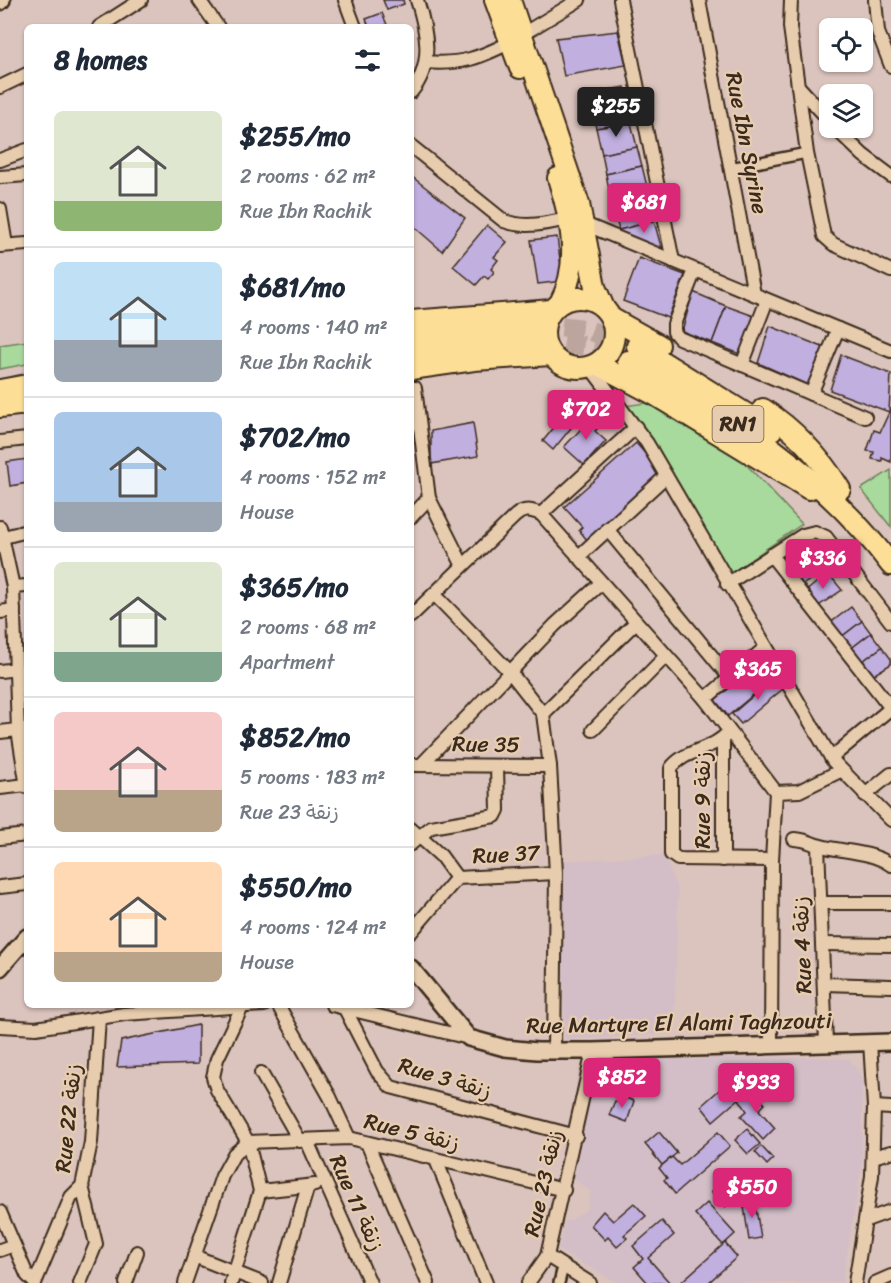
<!DOCTYPE html>
<meta charset="utf-8">
<style>
:root{--surface:#fff;--page:#f2f2f3;--text:#1f2937;--muted:#747a83;--line:#e0e1e3;--accent:#db2777}
body{margin:0;font-family:Sriracha,"Playpen Sans Arabic",sans-serif;background:var(--page);color:var(--text);height:100vh;display:flex;flex-direction:column;font-size:22px;white-space:nowrap}
*{box-sizing:border-box;margin:0}
p{font-size:20px;color:var(--muted)}
.icon{flex:none;width:33px;height:33px;fill:none;stroke:currentColor;stroke-width:2;stroke-linecap:round;stroke-linejoin:round}
.map{position:relative;flex:1;overflow:hidden}
.panel{position:absolute;left:24px;top:24px;width:390px;height:984px;display:flex;flex-direction:column;background:var(--surface);border-radius:9px;box-shadow:0 2px 4px #0004}
.panel>*{flex:none}
.fabs{position:absolute;left:819px;top:18px;display:grid;gap:12px}
.fabs a{display:grid;place-items:center;width:54px;height:54px;border-radius:9px;background:var(--surface);box-shadow:0 2px 4px #0004;font-size:30px}
.price{position:absolute;translate:-50% -51px;padding:0 14px;border-radius:6px;background:var(--accent);color:#fff;font-size:20px;line-height:39px;filter:drop-shadow(0 2px 3px #0008)}
.price::after{content:'';position:absolute;left:50%;top:36px;width:18px;height:14px;margin-left:-9px;background:inherit;clip-path:polygon(0 0,100% 0,50% 100%)}
.price.selected{background:#222;color:#fff}
ul{padding:0;list-style:none}
li{display:flex;align-items:center;gap:18px;height:150px;padding:0 30px}
li+li{border-top:2px solid var(--line)}
li span{display:grid;place-items:center;flex:none;width:168px;height:120px;border-radius:9px;color:#555}
li>.icon{margin-inline-start:auto}
span .icon{width:72px;height:72px;fill:#fffc;stroke-width:1}
li b{font-size:26px}
h2{display:flex;justify-content:space-between;align-items:center;height:72px;padding:0 30px;font-size:26px}
.map>svg:first-child{display:block}
.built{fill:#d3bec7}
.green{fill:#a7da9c;stroke:#71825d;stroke-width:1.5}
.building{fill:#c0afdf;stroke:#3b2a1e;stroke-width:1.5}
.lines{fill:none;stroke-linecap:round;stroke-linejoin:round}
.trunk-tunnel{stroke:#bba59d;stroke-width:20;stroke-dasharray:20 10;stroke-linecap:butt}
.pedestrian-casing{stroke:#3b2a1e;stroke-width:14}
.minor-casing{stroke:#3b2a1e;stroke-width:16}
.tertiary-casing{stroke:#3b2a1e;stroke-width:20}
.primary-casing{stroke:#3b2a1e;stroke-width:24}
.trunk-casing{stroke:#3b2a1e;stroke-width:24}
.pedestrian{stroke:#e7cdae;stroke-width:9}
.minor{stroke:#e7cdae;stroke-width:12}
.tertiary{stroke:#e7cdae;stroke-width:15}
.primary{stroke:#fcde96;stroke-width:20}
.trunk{stroke:#fcde96;stroke-width:20}
.labels{text-anchor:middle;dominant-baseline:central;stroke-width:4.5;stroke-linejoin:round;paint-order:stroke}
.shield{fill:#e7cdae;stroke:#6f5b49;stroke-width:1.5}
.shield-label{font-size:21px;font-weight:bold;fill:#3b2a1e}
.street-label{font-size:22px;fill:#3b2a1e;stroke:#e7cdae}
</style>
<div class="map">
<svg width="891" height="1283" viewBox="0 0 891 1283">
<rect width="100%" height="100%" fill="#dbc4bd"/>
<filter id="ink" filterUnits="userSpaceOnUse"><feTurbulence type="fractalNoise" baseFrequency=".0167" numOctaves="2"/><feDisplacementMap in="SourceGraphic" scale="12" xChannelSelector="R" yChannelSelector="G"/><feConvolveMatrix kernelMatrix="1 2 1 2 8 2 1 2 1" color-interpolation-filters="sRGB"/></filter>
<g filter="url(#ink)">
<g class="built">
<path d="M664,855L678,892L674,1034L565,1040L561,861Z"/>
<path d="M819,1057L849,1059L862,1077V1167L842,1283H618L558,1250L565,1221H569L587,1209L591,1192L574,1179L596,1070L602,1063L607,1060Z"/>
</g>
<g class="green">
<path d="M27,341V364L0,369V345Z"/>
<path d="M646,403L729,446L802,524L726,577L624,406Z"/>
<path d="M891,470V527L861,489Z"/>
</g>
<g class="building">
<path d="M383,0H403L404,4L387,10Z"/>
<path d="M382,13L388,27H369L366,19Z"/>
<path d="M618,31L626,65L564,76L556,38Z"/>
<path d="M625,87L631,123L596,128L587,93Z"/>
<path d="M631,123L637,147L602,154L596,128Z"/>
<path d="M637,147L642,166L606,174L602,154Z"/>
<path d="M642,166L650,199L612,206L606,174Z"/>
<path d="M411,176L465,218L442,251L411,224Z"/>
<path d="M650,199L654,221L619,230L612,206Z"/>
<path d="M654,221L662,250L620,234L619,230Z"/>
<path d="M487,225L507,242L494,257L498,260L491,269L494,272L488,279L484,276L476,285L453,266Z"/>
<path d="M557,237L563,281L538,284L531,240Z"/>
<path d="M639,258L685,275L668,318L623,301Z"/>
<path d="M693,292L726,306L712,343L682,331Z"/>
<path d="M726,306L754,316L740,354L712,343Z"/>
<path d="M770,326L825,348L810,386L758,363Z"/>
<path d="M841,355L891,374L889,412L830,390Z"/>
<path d="M891,408V462L882,458V461L872,459L874,452L867,451L874,430L880,432Z"/>
<path d="M565,414L575,423L553,450L543,441Z"/>
<path d="M595,414L603,423L595,431L606,441L584,465L564,447Z"/>
<path d="M473,423L478,456L431,464V431Z"/>
<path d="M636,443L662,473L587,540L579,530L582,527L564,507Z"/>
<path d="M27,459V483L10,486L7,462Z"/>
<path d="M811,542L829,567L801,586L783,561Z"/>
<path d="M828,573L842,590L817,607L805,592Z"/>
<path d="M851,607L862,621L840,638L829,624Z"/>
<path d="M862,621L871,633L849,650L840,638Z"/>
<path d="M871,633L882,647L860,663L849,650Z"/>
<path d="M882,647L891,659V664L870,677L860,663Z"/>
<path d="M763,659L777,675L728,716L715,700Z"/>
<path d="M775,677L784,688L741,724L732,714Z"/>
<path d="M198,1025V1064L117,1067L121,1041Z"/>
<path d="M727,1083L731,1088L736,1084L739,1087L743,1084L749,1090L713,1121L701,1106Z"/>
<path d="M748,1085L765,1104L759,1110L775,1128L763,1140L741,1116L747,1111L739,1099L749,1090Z"/>
<path d="M623,1097L634,1101L627,1122L609,1115L615,1101L621,1103Z"/>
<path d="M747,1129L760,1144L748,1154L735,1140Z"/>
<path d="M659,1132L677,1153L662,1165L645,1144Z"/>
<path d="M718,1132L730,1146L675,1194L664,1180L667,1178L659,1168L672,1157L680,1165Z"/>
<path d="M761,1146L773,1159L767,1165L755,1152Z"/>
<path d="M737,1174L748,1186L725,1207L711,1192L730,1176L732,1178Z"/>
<path d="M754,1198L761,1238L749,1240L743,1200Z"/>
<path d="M634,1203L646,1216L624,1235L627,1238L617,1247L608,1237L605,1240L591,1225L603,1211L613,1221Z"/>
<path d="M707,1203L735,1234L723,1245L695,1214Z"/>
<path d="M662,1221L674,1235L648,1258L670,1283H648L634,1267L643,1259L633,1246Z"/>
<path d="M725,1243L737,1257L708,1283H680Z"/>
</g>
<g class="lines">
<g class="trunk-tunnel">
<path d="M532,323L584,329L637,346"/>
<path d="M534,339L594,347L628,361"/>
</g>
<g class="pedestrian-casing">
<g id="pedestrian">
<path d="M730,168L807,153"/>
<path d="M559,1283L563,1267"/>
</g>
</g>
<g class="minor-casing">
<g id="minor">
<path d="M199,0L218,27"/>
<path d="M345,0L355,27"/>
<path d="M620,0L673,261"/>
<path d="M699,0L754,294"/>
<path d="M791,0L790,27L798,86L830,121"/>
<path d="M875,0L878,32L891,66"/>
<path d="M99,27L141,0"/>
<path d="M523,34L579,0"/>
<path d="M426,62C461,65 479,58 511,42"/>
<path d="M798,86L807,153L824,236L833,244L891,271"/>
<path d="M0,87L27,74"/>
<path d="M411,92C434,65 427,31 417,0"/>
<path d="M835,128L863,155L891,176"/>
<path d="M411,146L504,221C526,229 546,223 568,219"/>
<path d="M0,160L27,150"/>
<path d="M0,177L27,175"/>
<path d="M0,209L6,245"/>
<path d="M582,223L891,351"/>
<path d="M0,246L27,244"/>
<path d="M695,270L674,324V332L679,338L865,417"/>
<path d="M742,365L767,300"/>
<path d="M590,367L647,443L833,761L891,820"/>
<path d="M411,388H415L429,498L462,564"/>
<path d="M811,394L838,329"/>
<path d="M0,442L27,439"/>
<path d="M541,514L636,427"/>
<path d="M411,517L429,498"/>
<path d="M0,527L13,587L18,730L27,787"/>
<path d="M607,529L730,678"/>
<path d="M0,538L27,531"/>
<path d="M771,555L891,708"/>
<path d="M578,557L666,476"/>
<path d="M727,584L803,535L815,532L826,537L891,622"/>
<path d="M13,587L27,586"/>
<path d="M434,594L510,672L543,714L550,766L556,873L554,1051"/>
<path d="M0,612L14,610"/>
<path d="M411,616L515,516C524,508 531,510 541,514L705,699L776,792L772,860L771,1044"/>
<path d="M0,671L17,669"/>
<path d="M705,699L766,647"/>
<path d="M543,714L636,622"/>
<path d="M593,730L666,656"/>
<path d="M729,731C715,750 685,749 671,768V854L678,859L772,860"/>
<path d="M0,732L27,729"/>
<path d="M831,758L891,708"/>
<path d="M422,764L555,625L601,583"/>
<path d="M411,765L550,766"/>
<path d="M0,788L27,785"/>
<path d="M776,792L799,791L840,771"/>
<path d="M865,795L891,774"/>
<path d="M411,829L441,856L457,878"/>
<path d="M0,838L27,835"/>
<path d="M794,839C811,840 809,844 821,846C844,852 871,851 891,865"/>
<path d="M411,844L431,827L495,816L498,810L497,766"/>
<path d="M818,846L826,1043"/>
<path d="M723,860V740"/>
<path d="M0,887L27,884"/>
<path d="M822,903H891"/>
<path d="M411,932L457,878L556,873"/>
<path d="M823,944L891,945"/>
<path d="M824,984L891,986"/>
<path d="M278,1005L330,1097L349,1138"/>
<path d="M332,1005L469,1038"/>
<path d="M343,1005L377,1071L391,1087L576,1136"/>
<path d="M0,1026L36,1028L124,1014L264,1005"/>
<path d="M261,1073L300,1141"/>
<path d="M874,1107L891,1108"/>
<path d="M307,1141L370,1283"/>
<path d="M248,1142L349,1138L564,1190"/>
<path d="M367,1143L428,1283"/>
<path d="M873,1157L891,1152"/>
<path d="M436,1160L486,1283"/>
<path d="M260,1191L315,1185"/>
<path d="M0,1212L27,1275L35,1283"/>
<path d="M866,1220L891,1211"/>
<path d="M0,1250L14,1245"/>
<path d="M194,1256L262,1283"/>
<path d="M547,1256L590,1283"/>
<path d="M35,1283L71,1197L82,1186L91,1142L99,1018"/>
<path d="M80,1283L96,1244L82,1186"/>
<path d="M126,1283L137,1252"/>
<path d="M185,1283L222,1176L234,1154L248,1142"/>
<path d="M231,1283L260,1191L248,1142L217,1090L213,1077L217,1059L242,1007"/>
<path d="M279,1283L308,1186"/>
<path d="M528,1283L547,1256L593,1051"/>
<path d="M855,1283L872,1176L874,1107L870,1042"/>
<path d="M875,1283L891,1276"/>
</g>
</g>
<g class="tertiary-casing">
<g id="tertiary">
<path d="M0,2L2,0"/>
<path d="M0,968L27,937"/>
<path d="M411,968L469,1038L505,1048L537,1051H593L891,1042"/>
</g>
</g>
<g class="primary-casing">
<g id="primary">
<path d="M495,0L520,68"/>
<path d="M510,0L579,204L595,287L604,308"/>
<path d="M558,178C571,219 581,264 560,303"/>
<circle cx="579" cy="333" r="35"/>
</g>
</g>
<g class="trunk-casing">
<g id="trunk">
<path d="M611,318L659,345"/>
<path d="M411,321L552,310"/>
<path d="M411,335L532,323"/>
<path d="M637,346L772,430"/>
<path d="M411,352L495,340L534,339"/>
<path d="M628,361C728,412 823,474 891,565"/>
<path d="M597,364L655,395L809,489"/>
<path d="M411,369L474,360L551,355"/>
<path d="M0,390L27,385"/>
<path d="M0,407L27,404"/>
<path d="M763,409C794,429 820,457 840,489"/>
</g>
</g>
<use href="#pedestrian" class="pedestrian"/>
<use href="#minor" class="minor"/>
<use href="#tertiary" class="tertiary"/>
<use href="#primary" class="primary"/>
<use href="#trunk" class="trunk"/>
</g>
</g>
<g class="labels">
<rect class="shield" x="712.5" y="406" width="51" height="36" rx="4.5"/>
<g class="shield-label">
<text x="738" y="424">RN1</text>
</g>
<g class="street-label">
<text transform="translate(747 143) rotate(79)">Rue Ibn Syrine</text>
<text transform="translate(486 744) rotate(1)">Rue 35</text>
<text transform="translate(702 800) rotate(-90)">Rue 9 زنقة</text>
<text transform="translate(506 854) rotate(-3)">Rue 37</text>
<text transform="translate(802 945) rotate(-92)">Rue 4 زنقة</text>
<text transform="translate(679 1023) rotate(-1)">Rue Martyre El Alami Taghzouti</text>
<text transform="translate(445 1078) rotate(17)">Rue 3 زنقة</text>
<text transform="translate(68 1118) rotate(-84)">Rue 22 زنقة</text>
<text transform="translate(412 1132) rotate(14)">Rue 5 زنقة</text>
<text transform="translate(543 1183) rotate(-77)">Rue 23 زنقة</text>
<text transform="translate(357 1203) rotate(66)">Rue 11 زنقة</text>
</g>
</g>
</svg>
<div class="fabs">
<a><svg class="icon" aria-label="locate" viewBox="0 0 24 24"><circle cx="12" cy="12" r="6"/><path d="M12 2v4M12 18v4M2 12h4M18 12h4"/></svg></a>
<a><svg class="icon" aria-label="layers" viewBox="0 0 24 24"><path d="M12 4l9 5-9 5-9-5zM3 14l9 5 9-5"/></svg></a>
</div>
<b class="price selected" style="left:616px;top:138px">$255</b>
<b class="price" style="left:644px;top:234px">$681</b>
<b class="price" style="left:586px;top:441px">$702</b>
<b class="price" style="left:823px;top:590px">$336</b>
<b class="price" style="left:758px;top:701px">$365</b>
<b class="price" style="left:622px;top:1109px">$852</b>
<b class="price" style="left:756px;top:1114px">$933</b>
<b class="price" style="left:752px;top:1219px">$550</b>
<section class="panel">
<h2>8 homes<svg class="icon" aria-label="filters" viewBox="0 0 24 24"><path d="M4 7h16M4 17h16"/><circle cx="9" cy="7" r="2"/><circle cx="15" cy="17" r="2"/></svg></h2>
<ul>
<li><span style="background:linear-gradient(#dfe7d0 75%,#8fb573 0)"><svg class="icon" aria-label="home" viewBox="0 0 24 24"><path d="M3 11l9-7 9 7M6 9v11h12V9"/></svg></span><div><b>$255/mo</b><p>2 rooms · 62 m²</p><p>Rue Ibn Rachik</p></div></li>
<li><span style="background:linear-gradient(#bfe0f5 65%,#9aa5b1 0)"><svg class="icon" aria-label="home" viewBox="0 0 24 24"><path d="M3 11l9-7 9 7M6 9v11h12V9"/></svg></span><div><b>$681/mo</b><p>4 rooms · 140 m²</p><p>Rue Ibn Rachik</p></div></li>
<li><span style="background:linear-gradient(#a9c7e8 75%,#9aa5b1 0)"><svg class="icon" aria-label="home" viewBox="0 0 24 24"><path d="M3 11l9-7 9 7M6 9v11h12V9"/></svg></span><div><b>$702/mo</b><p>4 rooms · 152 m²</p><p>House</p></div></li>
<li><span style="background:linear-gradient(#dfe7d0 75%,#7fa58c 0)"><svg class="icon" aria-label="home" viewBox="0 0 24 24"><path d="M3 11l9-7 9 7M6 9v11h12V9"/></svg></span><div><b>$365/mo</b><p>2 rooms · 68 m²</p><p>Apartment</p></div></li>
<li><span style="background:linear-gradient(#f6c9c9 65%,#b9a48a 0)"><svg class="icon" aria-label="home" viewBox="0 0 24 24"><path d="M3 11l9-7 9 7M6 9v11h12V9"/></svg></span><div><b>$852/mo</b><p>5 rooms · 183 m²</p><p>Rue 23 زنقة</p></div></li>
<li><span style="background:linear-gradient(#ffd9b3 75%,#b9a48a 0)"><svg class="icon" aria-label="home" viewBox="0 0 24 24"><path d="M3 11l9-7 9 7M6 9v11h12V9"/></svg></span><div><b>$550/mo</b><p>4 rooms · 124 m²</p><p>House</p></div></li>
</ul>
</section>
</div>
